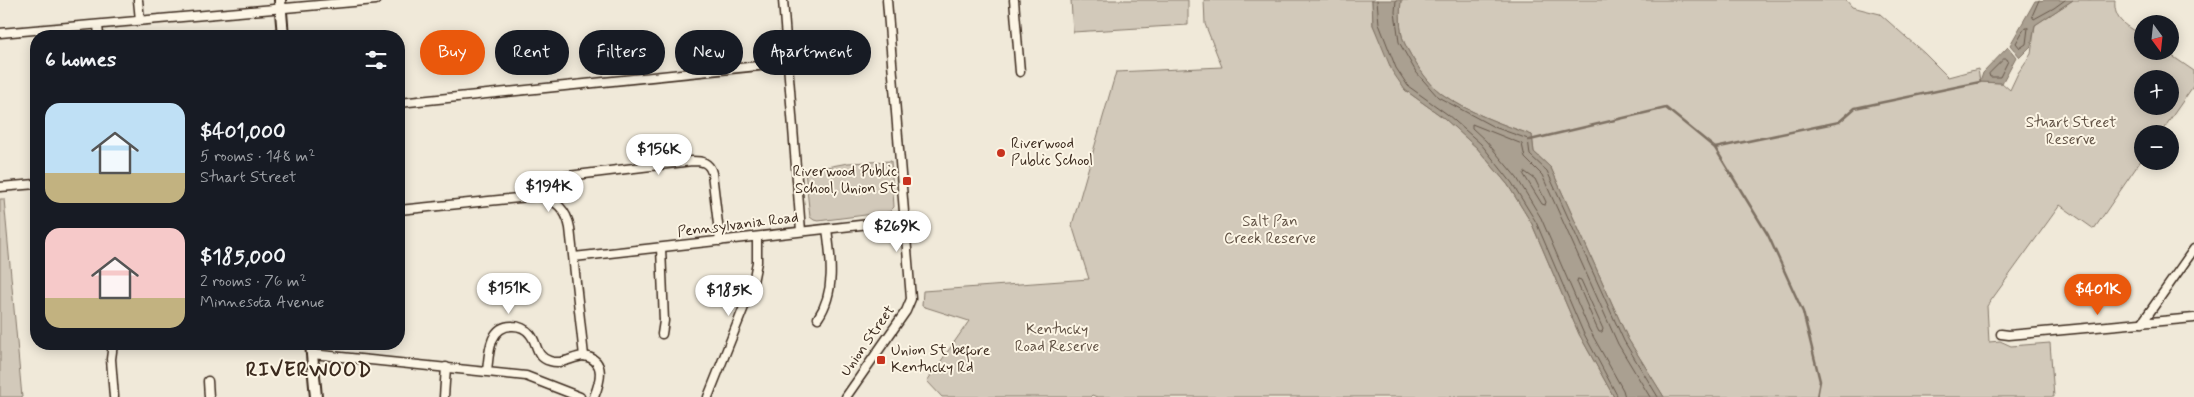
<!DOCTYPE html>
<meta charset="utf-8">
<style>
:root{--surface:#171b24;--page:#242831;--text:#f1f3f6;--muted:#9ea1a6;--accent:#ea580c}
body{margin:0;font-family:Mynerve,sans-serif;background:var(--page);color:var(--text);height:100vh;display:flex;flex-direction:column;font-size:19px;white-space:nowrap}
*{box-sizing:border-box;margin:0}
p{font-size:16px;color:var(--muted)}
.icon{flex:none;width:28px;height:28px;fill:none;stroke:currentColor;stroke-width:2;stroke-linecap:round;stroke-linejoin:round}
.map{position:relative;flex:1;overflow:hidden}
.panel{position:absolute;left:30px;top:30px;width:375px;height:320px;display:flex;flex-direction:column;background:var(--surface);border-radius:20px;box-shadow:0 2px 12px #0003}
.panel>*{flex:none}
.banner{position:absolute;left:420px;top:30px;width:475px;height:45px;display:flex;gap:10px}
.needle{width:32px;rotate:165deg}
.tools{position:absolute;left:2134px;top:15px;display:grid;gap:10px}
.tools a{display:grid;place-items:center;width:45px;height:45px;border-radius:50%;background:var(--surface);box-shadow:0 2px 12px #0003;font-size:25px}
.price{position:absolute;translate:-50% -42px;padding:0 11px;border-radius:18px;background:#fff;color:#222;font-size:16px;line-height:32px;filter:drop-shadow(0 1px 2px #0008)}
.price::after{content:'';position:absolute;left:50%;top:30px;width:15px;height:11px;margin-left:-8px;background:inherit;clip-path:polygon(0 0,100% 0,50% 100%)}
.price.current{background:var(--accent);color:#fff}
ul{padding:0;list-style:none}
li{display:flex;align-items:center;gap:15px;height:125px;padding:0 15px}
li span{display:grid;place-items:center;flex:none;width:140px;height:100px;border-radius:15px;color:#555}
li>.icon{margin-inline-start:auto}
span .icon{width:60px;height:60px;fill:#fffc;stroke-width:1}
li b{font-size:21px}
h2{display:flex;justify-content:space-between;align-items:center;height:60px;padding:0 15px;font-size:21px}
.chip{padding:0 18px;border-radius:22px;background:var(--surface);box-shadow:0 2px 12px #0003;font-size:18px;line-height:45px}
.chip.current{background:var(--accent);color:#fff}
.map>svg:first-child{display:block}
.green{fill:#d2c9ba;stroke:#867a6c;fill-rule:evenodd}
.water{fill:#aaa091;stroke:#7e7163}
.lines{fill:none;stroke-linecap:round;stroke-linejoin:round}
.shore{stroke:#67594c;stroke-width:1}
.stream{stroke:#7e7163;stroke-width:2.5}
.minor-casing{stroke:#3b2a1e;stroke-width:11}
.major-casing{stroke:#3b2a1e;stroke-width:14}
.minor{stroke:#fcf5e5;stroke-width:8}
.major{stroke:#fcf5e5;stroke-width:10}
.poi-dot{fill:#c8321e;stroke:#fcf5e5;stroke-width:2}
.labels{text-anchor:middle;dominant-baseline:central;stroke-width:4;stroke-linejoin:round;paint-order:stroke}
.park-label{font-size:15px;fill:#615245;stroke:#fcf5e5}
.poi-label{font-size:15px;fill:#3b2a1e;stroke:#fcf5e5;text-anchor:start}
.street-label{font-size:15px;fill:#3b2a1e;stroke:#fcf5e5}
.district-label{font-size:20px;font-weight:bold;letter-spacing:1px;fill:#3b2a1e;stroke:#fcf5e5}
</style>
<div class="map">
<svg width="2194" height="397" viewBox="0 0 2194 397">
<rect width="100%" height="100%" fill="#f0e9d9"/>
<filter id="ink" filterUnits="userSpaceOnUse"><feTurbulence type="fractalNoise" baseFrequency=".02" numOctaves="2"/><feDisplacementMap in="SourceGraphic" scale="10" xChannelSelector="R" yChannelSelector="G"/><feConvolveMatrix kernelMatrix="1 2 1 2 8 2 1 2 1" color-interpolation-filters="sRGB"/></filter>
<g filter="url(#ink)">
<g class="green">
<path d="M1071,0H1188V25L1073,32Z"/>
<path d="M1204,0H1372L1373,25L1405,90L1444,118L1477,148L1508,185L1532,224L1579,334L1614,397H1097L1092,395L1090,397H942L927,381L969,321L922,306L923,291L1089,279L1072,225L1116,72L1222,67L1205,24Z"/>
<path d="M1401,0H1846L1852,7L1880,14L1924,53L1948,77L1978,69L1980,82L2002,83L2010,90L2018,73L2031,54L2035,25L2073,0H2115C2113,21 2127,26 2142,36V51H2165L2194,71V85L2160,134H2142V159L2094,229L2060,205L1987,306L1989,342L2000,341L2011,346L2050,343L2054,397H1664L1628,339L1551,168L1534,152L1532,135C1504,125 1467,112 1442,94C1428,84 1411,58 1404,42C1399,30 1400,12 1401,0ZM2142,79H2170V106H2142Z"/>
<path d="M891,161L894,207L889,212L818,221L814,220L810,217L805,171L848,163Z"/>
<path d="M0,199H4L22,397H0Z"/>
</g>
<g class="water">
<path d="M1372,0H1401C1400,12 1399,30 1404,42C1411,58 1428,84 1442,94C1467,112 1504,125 1532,135L1534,152L1551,168L1628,339L1664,397H1614L1579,334L1532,224L1508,185L1477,148L1444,118L1405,90L1392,71L1373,25Z"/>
<path d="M2048,0H2073L2035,25L2031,46L2020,57L2010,45L2035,1Z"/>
<path d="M2008,47L2016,57L2002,83L1980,82L1983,73Z"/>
</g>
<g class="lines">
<g class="shore">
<path d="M1377,0L1379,24L1396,68L1408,86L1447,114L1481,144L1512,183L1536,222L1583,332L1618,397"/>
<path d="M1396,0L1395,12L1399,42L1416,72L1438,97L1494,127L1528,139L1530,155L1547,171L1624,341L1658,397"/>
<path d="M2039,0L2032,16L2034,19L2054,8L2065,0"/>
<path d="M2028,28L2026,44L2020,48L2016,43L2024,29Z"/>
<path d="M2004,59H2007L2008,61L2000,77H1990L1989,74Z"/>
<path d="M1525,172L1535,179L1546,202L1545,205L1542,204L1524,175Z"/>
<path d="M1578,279L1581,280L1603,329L1602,332H1599L1596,326L1577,282Z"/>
<path d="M1625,397L1623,390L1589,329L1541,218L1517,178L1486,141L1472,128V124L1522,144L1525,158L1542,175L1618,344L1650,397"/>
</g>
<g class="stream">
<path d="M1530,140L1666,108L1715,148L1768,235L1803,312L1820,381L1817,397"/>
<path d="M1715,148L1839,122L1855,108L1980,82"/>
</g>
<g class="minor-casing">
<g id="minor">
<path d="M138,0L140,20"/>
<path d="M783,0L801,231"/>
<path d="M1014,0L1020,72"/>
<path d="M98,25L99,36"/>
<path d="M0,33L376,0"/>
<path d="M399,103L788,63"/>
<path d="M0,187L36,184"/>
<path d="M546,197L551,184L560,177L692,161C702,161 709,162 712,173L720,241"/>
<path d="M399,210L538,196C556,199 567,211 570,228L584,356C571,357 563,365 550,361C535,357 538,343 530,334C526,329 519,326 513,326C489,325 489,354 487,371"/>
<path d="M661,248L664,321L662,334"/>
<path d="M574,257L905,220"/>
<path d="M818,318C836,292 831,258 827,229"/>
<path d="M2142,323L2194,249"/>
<path d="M2001,334L2009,335L2194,318"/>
<path d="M113,344L111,359L114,397"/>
<path d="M312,354L526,376L580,397"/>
<path d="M584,356C607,360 600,382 594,397"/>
<path d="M208,381L209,397"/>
<path d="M444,397L446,367"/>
<path d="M708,397L752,287L757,262V237"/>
<path d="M846,397L906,311L911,299L887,0"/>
</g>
</g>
<g class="major-casing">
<g id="major">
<path d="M280,0L283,36"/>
<path d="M311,344L316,397"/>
</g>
</g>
<use href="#minor" class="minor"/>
<use href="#major" class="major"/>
</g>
</g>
<g class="poi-dot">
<circle cx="1001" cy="153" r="5"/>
<rect x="902" y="176" width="10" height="10" rx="2.5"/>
<rect x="876" y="355" width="10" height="10" rx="2.5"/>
</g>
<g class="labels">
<g class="park-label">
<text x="2071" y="123">Stuart Street<tspan x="2071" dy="17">Reserve</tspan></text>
<text x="1270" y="222">Salt Pan<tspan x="1270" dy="17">Creek Reserve</tspan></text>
<text x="1057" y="330">Kentucky<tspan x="1057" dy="17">Road Reserve</tspan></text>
</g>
<g class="poi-label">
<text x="1011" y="144">Riverwood<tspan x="1011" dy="17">Public School</tspan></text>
<text x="897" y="172" text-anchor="end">Riverwood Public<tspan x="897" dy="17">School, Union St</tspan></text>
<text x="891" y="351">Union St before<tspan x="891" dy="17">Kentucky Rd</tspan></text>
</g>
<g class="street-label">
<text transform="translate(738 225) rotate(-7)">Pennsylvania Road</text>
<text transform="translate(868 341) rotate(-55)">Union Street</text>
</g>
<g class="district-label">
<text x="309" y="370">RIVERWOOD</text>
</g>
</g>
</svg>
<div class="tools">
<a><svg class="needle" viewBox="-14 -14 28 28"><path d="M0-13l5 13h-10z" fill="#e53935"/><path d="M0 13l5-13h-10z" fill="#9ea1a6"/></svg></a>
<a>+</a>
<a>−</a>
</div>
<b class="price" style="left:659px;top:176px">$156K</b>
<b class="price" style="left:549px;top:213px">$194K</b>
<b class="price" style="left:897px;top:253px">$269K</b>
<b class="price" style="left:509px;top:315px">$151K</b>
<b class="price current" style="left:2098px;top:316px">$401K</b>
<b class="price" style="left:729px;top:317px">$185K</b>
<div class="banner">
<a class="chip current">Buy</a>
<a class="chip">Rent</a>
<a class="chip">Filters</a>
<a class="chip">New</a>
<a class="chip">Apartment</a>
</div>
<section class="panel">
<h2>6 homes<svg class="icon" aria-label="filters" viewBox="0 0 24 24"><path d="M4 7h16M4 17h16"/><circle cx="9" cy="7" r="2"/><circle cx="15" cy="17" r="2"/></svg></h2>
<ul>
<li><span style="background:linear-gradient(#bfe0f5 70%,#c2b280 0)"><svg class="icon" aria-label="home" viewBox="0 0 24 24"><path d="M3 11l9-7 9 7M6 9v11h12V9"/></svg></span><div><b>$401,000</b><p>5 rooms · 148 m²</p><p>Stuart Street</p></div></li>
<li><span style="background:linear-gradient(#f6c9c9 70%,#c2b280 0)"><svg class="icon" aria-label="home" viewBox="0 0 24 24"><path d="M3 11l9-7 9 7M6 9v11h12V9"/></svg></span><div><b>$185,000</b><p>2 rooms · 76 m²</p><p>Minnesota Avenue</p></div></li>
</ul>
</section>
</div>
